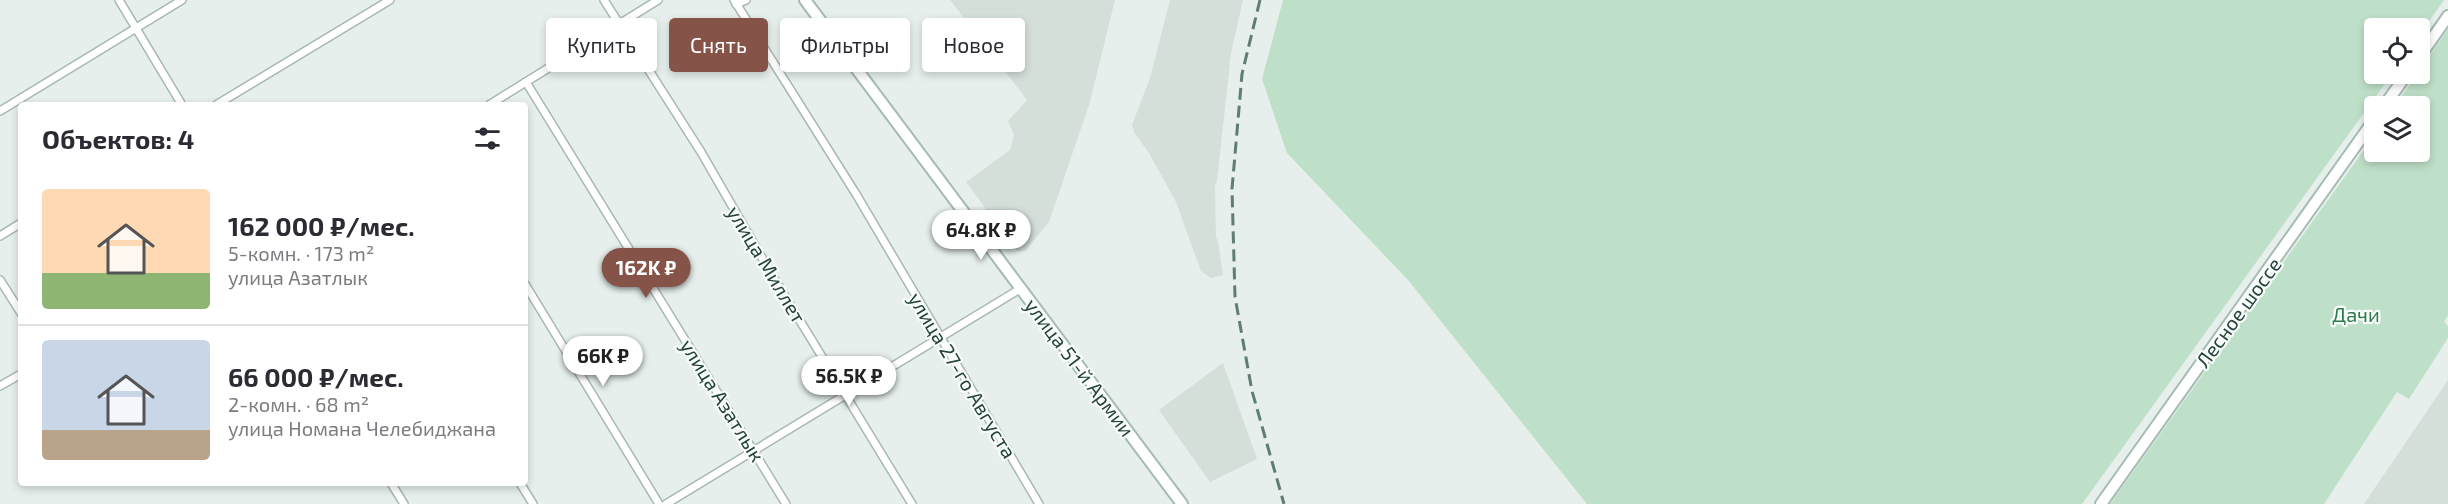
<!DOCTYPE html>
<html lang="ru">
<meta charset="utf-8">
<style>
:root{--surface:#fff;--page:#f2f2f3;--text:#2b2b33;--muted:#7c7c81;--line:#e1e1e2;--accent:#855347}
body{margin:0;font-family:"Exo 2",sans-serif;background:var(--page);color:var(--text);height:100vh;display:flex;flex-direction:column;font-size:22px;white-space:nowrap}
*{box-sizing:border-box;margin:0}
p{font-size:20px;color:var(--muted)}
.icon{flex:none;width:33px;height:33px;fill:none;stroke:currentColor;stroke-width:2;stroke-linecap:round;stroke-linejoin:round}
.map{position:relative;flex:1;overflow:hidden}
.side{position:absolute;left:18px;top:102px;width:510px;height:384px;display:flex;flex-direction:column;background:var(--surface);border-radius:6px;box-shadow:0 3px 9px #0003}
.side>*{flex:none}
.banner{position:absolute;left:546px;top:18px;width:570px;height:54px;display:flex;gap:12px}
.controls{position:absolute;left:2364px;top:18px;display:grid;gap:12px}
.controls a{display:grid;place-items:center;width:66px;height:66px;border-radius:6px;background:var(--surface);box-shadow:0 3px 9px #0003;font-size:30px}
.price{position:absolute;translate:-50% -51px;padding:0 14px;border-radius:21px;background:#fff;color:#222;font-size:20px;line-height:39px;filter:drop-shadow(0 2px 3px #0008)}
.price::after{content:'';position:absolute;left:50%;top:36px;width:18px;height:14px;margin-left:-9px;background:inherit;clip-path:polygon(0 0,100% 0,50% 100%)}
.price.on{background:var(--accent);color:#fff}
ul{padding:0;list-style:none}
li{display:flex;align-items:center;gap:18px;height:150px;padding:0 24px}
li+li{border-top:2px solid var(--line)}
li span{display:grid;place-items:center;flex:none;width:168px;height:120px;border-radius:6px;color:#555}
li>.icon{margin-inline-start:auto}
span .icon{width:72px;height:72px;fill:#fffc;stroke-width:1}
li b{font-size:26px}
h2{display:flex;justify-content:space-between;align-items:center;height:72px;padding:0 24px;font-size:26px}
.pill{padding:0 21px;border-radius:6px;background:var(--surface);box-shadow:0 3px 9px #0003;font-size:21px;line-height:54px}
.pill.on{background:var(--accent);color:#fff}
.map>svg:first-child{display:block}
.built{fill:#d4dfda}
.green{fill:#bfe0c8}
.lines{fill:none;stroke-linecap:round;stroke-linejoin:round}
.minor-casing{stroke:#a8b8b2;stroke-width:10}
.secondary-casing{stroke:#a4bbb3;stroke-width:14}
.minor{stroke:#fff;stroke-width:7}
.secondary{stroke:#fff;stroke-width:10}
.rail{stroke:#5f7d75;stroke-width:3;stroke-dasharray:12 6;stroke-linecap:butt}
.labels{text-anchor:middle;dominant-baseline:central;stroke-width:4.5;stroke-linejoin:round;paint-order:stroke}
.street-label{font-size:20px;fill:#24423a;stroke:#f7fbf9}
.park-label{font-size:20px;fill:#2d7a4b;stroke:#f7fbf9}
</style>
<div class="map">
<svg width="2448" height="504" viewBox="0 0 2448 504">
<rect width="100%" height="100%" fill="#e6efeb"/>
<g class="built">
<path d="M950,0H1115L1090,102L1049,222L1025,251H1017L966,182L1010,150L1014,135L1008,121L1027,100Z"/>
<path d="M1170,0H1243L1231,53L1217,181L1215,184L1216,238L1218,241L1223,275L1211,278L1201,271L1176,202L1149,153L1134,132L1132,125L1150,78Z"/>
<path d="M1223,363L1257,459L1210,482L1159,410Z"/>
<path d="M2448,380V504H2364Z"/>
</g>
<g class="green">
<path d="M1283,0H2444L2420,34V28H2374V74H2392L2082,504H1587L1408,280L1287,153L1262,79Z"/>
<path d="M2448,29V315L2444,322L2448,326V338L2409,399L2397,392L2324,504H2110L2374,136V152H2420V106H2395Z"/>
</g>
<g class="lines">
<g class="minor-casing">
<g id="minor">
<path d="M119,0L182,105"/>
<path d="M604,0L701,152L769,270L912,504"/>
<path d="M734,0L856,194L1039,504"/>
<path d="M736,4L746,0"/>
<path d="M526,82L786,504"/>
<path d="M216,105L390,0"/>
<path d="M489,105L658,0"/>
<path d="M0,111L182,0"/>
<path d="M0,236L21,223"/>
<path d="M0,280L21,313"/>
<path d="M525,284L659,504"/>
<path d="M0,386L21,374"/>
<path d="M391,483L404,504"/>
<path d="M520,483L533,504"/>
<path d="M666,504L1020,289"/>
</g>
</g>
<g class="secondary-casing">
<g id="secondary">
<path d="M805,0L1182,504"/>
<path d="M2420,56L2448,16"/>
<path d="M2384,106L2407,74"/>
<path d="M2101,504L2374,120"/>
</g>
</g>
<use href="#minor" class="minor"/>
<use href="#secondary" class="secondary"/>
<path class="rail" d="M1260,0L1242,74L1232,189L1235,297L1252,391L1284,504"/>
</g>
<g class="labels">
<g class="street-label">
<text transform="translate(767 264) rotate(59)">улица Миллет</text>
<text transform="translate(2238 312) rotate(-54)">Лесное шоссе</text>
<text transform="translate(1080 367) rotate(53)">улица 51-й Армии</text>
<text transform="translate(963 375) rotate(59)">улица 27-го Августа</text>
<text transform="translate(723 400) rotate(58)">улица Азатлык</text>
</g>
<g class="park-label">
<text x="2356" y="314">Дачи</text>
</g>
</g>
</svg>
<div class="controls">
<a><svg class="icon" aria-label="locate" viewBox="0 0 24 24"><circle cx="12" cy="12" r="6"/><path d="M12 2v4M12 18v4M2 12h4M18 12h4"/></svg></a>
<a><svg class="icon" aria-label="layers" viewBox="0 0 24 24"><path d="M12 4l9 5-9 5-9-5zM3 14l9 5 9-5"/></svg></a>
</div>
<b class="price" style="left:981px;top:261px">64.8K ₽</b>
<b class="price on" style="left:646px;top:299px">162K ₽</b>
<b class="price" style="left:603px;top:387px">66K ₽</b>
<b class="price" style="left:849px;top:407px">56.5K ₽</b>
<div class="banner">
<a class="pill">Купить</a>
<a class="pill on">Снять</a>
<a class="pill">Фильтры</a>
<a class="pill">Новое</a>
</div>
<section class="side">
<h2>Объектов: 4<svg class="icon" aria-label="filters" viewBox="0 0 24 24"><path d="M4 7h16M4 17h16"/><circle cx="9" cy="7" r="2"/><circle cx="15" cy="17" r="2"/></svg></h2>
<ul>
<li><span style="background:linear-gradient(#ffd9b3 70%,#8fb573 0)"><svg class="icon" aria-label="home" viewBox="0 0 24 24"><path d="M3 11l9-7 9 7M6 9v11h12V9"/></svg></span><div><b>162 000 ₽/мес.</b><p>5-комн. · 173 m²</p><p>улица Азатлык</p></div></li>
<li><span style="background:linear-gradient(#c9d6e8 75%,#b9a48a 0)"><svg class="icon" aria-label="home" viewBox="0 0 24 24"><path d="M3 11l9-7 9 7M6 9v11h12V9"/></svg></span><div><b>66 000 ₽/мес.</b><p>2-комн. · 68 m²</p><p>улица Номана Челебиджана</p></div></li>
</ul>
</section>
</div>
